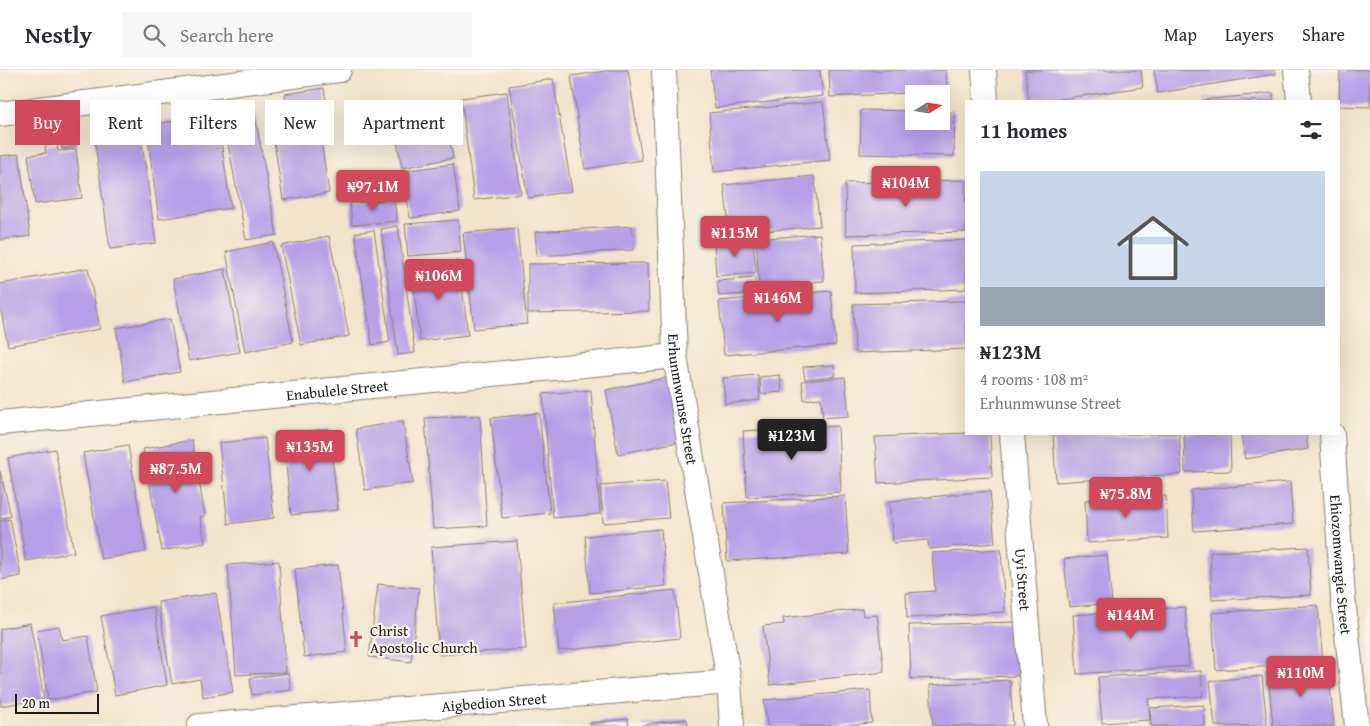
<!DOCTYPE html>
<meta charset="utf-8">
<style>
:root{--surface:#fff;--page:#f7f7f7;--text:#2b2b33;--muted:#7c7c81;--line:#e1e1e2;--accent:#d1495b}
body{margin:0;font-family:"Gentium Book Plus",serif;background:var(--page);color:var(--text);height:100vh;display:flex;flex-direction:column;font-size:19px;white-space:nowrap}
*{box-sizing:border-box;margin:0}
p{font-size:16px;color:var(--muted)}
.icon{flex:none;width:28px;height:28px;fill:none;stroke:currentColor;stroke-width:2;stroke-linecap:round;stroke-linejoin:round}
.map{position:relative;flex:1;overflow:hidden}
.side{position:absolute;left:965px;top:30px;width:375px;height:335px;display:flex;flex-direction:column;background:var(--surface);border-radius:0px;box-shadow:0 5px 20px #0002}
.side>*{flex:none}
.guide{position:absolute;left:15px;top:30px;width:475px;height:45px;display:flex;gap:10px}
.needle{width:32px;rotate:78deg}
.controls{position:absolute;left:905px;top:15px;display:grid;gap:10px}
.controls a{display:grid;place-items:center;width:45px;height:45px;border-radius:0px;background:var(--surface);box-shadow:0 5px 20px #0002;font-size:25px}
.scale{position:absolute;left:15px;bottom:12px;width:84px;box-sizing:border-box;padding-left:5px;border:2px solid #1c1c1c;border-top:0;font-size:14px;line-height:18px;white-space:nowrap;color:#1c1c1c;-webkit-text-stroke:4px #f7f3e8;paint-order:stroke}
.price{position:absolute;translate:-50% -42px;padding:0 11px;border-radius:5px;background:var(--accent);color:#fff;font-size:16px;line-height:32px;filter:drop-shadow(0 1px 2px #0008)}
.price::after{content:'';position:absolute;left:50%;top:30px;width:15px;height:11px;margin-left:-8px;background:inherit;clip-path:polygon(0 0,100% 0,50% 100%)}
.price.current{background:#222;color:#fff}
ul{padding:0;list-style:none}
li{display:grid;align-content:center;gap:10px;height:265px;padding:0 15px}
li+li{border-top:1px solid var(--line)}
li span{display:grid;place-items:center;height:155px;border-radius:0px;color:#555}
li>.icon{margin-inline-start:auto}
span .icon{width:90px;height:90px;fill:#fffc;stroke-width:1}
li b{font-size:21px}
h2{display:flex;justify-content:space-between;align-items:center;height:60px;padding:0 15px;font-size:21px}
.tag{padding:0 18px;border-radius:0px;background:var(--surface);box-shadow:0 5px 20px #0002;font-size:18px;line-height:45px}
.tag.current{background:var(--accent);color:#fff}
header{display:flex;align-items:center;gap:30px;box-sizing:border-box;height:70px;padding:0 25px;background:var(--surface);border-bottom:1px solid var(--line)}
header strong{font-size:24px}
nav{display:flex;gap:28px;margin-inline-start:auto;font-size:18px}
.search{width:350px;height:45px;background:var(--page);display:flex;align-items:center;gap:12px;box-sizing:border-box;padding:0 18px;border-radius:0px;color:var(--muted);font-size:19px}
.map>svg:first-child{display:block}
.building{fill:#b5a0e7}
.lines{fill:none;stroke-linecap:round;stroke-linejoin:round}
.minor-casing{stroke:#878073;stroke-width:26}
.minor{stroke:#fff;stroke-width:24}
.labels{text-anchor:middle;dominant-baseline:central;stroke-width:4.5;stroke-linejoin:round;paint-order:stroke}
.street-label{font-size:15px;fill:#1c1c1c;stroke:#f7f3e8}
.poi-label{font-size:15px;fill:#1c1c1c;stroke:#f7f3e8;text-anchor:start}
</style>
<header>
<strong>Nestly</strong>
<div class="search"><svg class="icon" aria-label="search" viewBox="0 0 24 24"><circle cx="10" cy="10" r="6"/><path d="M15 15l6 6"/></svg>Search here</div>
<nav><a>Map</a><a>Layers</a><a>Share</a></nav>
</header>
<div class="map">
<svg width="1370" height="656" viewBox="0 0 1370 656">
<rect width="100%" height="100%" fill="#f7f3e8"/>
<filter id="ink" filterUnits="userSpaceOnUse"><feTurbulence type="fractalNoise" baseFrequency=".02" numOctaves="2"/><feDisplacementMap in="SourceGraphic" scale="10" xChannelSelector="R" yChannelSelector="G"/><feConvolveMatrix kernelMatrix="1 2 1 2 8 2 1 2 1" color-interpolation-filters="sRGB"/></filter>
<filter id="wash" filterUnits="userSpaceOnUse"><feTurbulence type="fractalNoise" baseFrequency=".0096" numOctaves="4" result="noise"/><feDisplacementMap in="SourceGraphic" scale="20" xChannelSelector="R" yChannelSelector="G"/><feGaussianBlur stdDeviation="1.12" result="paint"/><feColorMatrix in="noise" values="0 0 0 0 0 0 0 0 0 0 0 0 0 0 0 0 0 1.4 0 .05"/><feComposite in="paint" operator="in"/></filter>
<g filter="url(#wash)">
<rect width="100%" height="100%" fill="#f2e4ca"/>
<g id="blocks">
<g class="building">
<path d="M613,0H628L642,90L585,99L571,6Z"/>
<path d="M710,0H820L823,26L715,38Z"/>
<path d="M829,0H946L947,21L830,27Z"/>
<path d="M1025,0H1141L1143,17L1046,31H1029Z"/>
<path d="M1154,0H1275L1276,4L1158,23Z"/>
<path d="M1340,0H1370V37L1339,36Z"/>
<path d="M553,9L572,121L528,128L509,16Z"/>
<path d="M324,18L331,69L321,71L329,123L283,130L271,52L289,50L285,24Z"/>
<path d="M507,22L521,124L474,130L461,28Z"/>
<path d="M1273,23V31H1203V30Z"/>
<path d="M823,32L830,90L714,102L709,43Z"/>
<path d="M254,40L277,165L246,170L223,46Z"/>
<path d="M861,40L914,41V51H941V42H955L954,86L860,84Z"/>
<path d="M444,41L453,88L402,98L393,51Z"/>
<path d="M217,45L231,138L159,149L146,55Z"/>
<path d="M140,59L156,173L110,179L94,66Z"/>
<path d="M74,61L77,76L62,79L59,64Z"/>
<path d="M57,74L58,81L76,79L82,128L35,134L28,85L46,83L45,76Z"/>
<path d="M19,84L30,166L0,170V86Z"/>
<path d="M453,94L460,141L410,148L403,101Z"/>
<path d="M814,106L820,156L730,164L724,115Z"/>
<path d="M965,110L966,162L846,165L845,113Z"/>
<path d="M394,129L397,151L352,155L350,133Z"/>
<path d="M458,150L461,182L408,186L405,154Z"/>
<path d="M398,156L415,283L398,285L381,159Z"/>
<path d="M632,156L633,180L537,186L535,162Z"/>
<path d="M517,158L527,254L474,259L463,163Z"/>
<path d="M374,160L390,272L372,275L355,163Z"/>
<path d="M820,164L824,211L759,216L756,169Z"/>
<path d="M329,166L349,266L301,275L281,176Z"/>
<path d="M753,170L756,203L716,206L714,173Z"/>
<path d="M966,170V219L855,223L854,174Z"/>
<path d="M273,172L293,272L245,282L226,182Z"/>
<path d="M459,191L468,265L420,271L411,196Z"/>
<path d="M648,193L649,241L528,243V194Z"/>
<path d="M88,198L100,259L8,276L0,236V214Z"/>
<path d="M225,199L240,282L189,291L173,209Z"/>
<path d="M755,208L756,223L719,226L717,211Z"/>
<path d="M831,221L836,275L724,285L719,231Z"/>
<path d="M966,231V279L855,283L853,234Z"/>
<path d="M170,249L180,302L125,312L116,258Z"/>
<path d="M834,295L835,306L805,309L803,297Z"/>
<path d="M758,305L760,330L725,334L723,308Z"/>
<path d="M780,305L782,322L761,324L760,307Z"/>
<path d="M670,307L683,371L618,384L606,320Z"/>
<path d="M845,307L849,346L823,348L821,328L804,330L802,311Z"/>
<path d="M591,320L600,444L553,448L543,324Z"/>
<path d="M539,343L550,443L502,448L491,348Z"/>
<path d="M480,345L487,456L433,459L425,348Z"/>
<path d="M403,351L413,413L365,420L356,359Z"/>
<path d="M838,356L841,422L747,427L743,361Z"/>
<path d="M329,359L338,440L291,445L283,364Z"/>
<path d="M966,363L990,364L992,407L878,413L875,367Z"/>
<path d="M1053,364H1179L1182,404L1056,412Z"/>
<path d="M1184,364H1230L1231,401L1185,402Z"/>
<path d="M1241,364H1306L1308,379L1245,389Z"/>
<path d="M265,368L274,448L228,454L219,373Z"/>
<path d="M192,370L205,446L200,447L205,473L162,481L143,379Z"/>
<path d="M128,375L146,482L101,489L83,383Z"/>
<path d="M55,379L74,482L26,491L8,388Z"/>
<path d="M0,401L11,446L0,449Z"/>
<path d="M665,411L669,448L603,453L600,416Z"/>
<path d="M1290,412L1293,454L1194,461L1191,420Z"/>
<path d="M990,421L995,473L929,479L928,470L893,473L889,431Z"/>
<path d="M845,426L849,484L727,491L724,433Z"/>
<path d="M1166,426L1168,468L1087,473L1085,430Z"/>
<path d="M10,449L21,506L0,510V451Z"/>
<path d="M661,459L666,516L590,523L585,466Z"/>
<path d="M517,471L526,579L439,585L431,477Z"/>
<path d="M1308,477L1311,525L1212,530L1210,482Z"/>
<path d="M1001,479L1005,542L907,548L906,523L935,521L932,483Z"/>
<path d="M1107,485L1112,533L1069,537L1064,489Z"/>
<path d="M279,491L286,602L236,605L228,495Z"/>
<path d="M338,495L347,582L304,587L295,499Z"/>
<path d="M378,514L419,518L411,592L369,587Z"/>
<path d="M675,520L680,568L559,581L554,533Z"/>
<path d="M216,523L233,622L203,627L200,609L172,614L158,532Z"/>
<path d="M1318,535L1323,593L1216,600L1212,543Z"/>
<path d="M154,537L167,615L115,625L101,546Z"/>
<path d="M1185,537L1189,596L1077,604L1073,545Z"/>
<path d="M862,539L863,546L877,545L884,602L770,615L763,556L784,554L783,548Z"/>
<path d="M1016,552L1018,606L911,609L909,555Z"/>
<path d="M30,553L44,629L0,636V559Z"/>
<path d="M59,556L62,570L88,566L97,622L48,630L37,560Z"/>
<path d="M1328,596L1334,656H1273L1268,602Z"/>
<path d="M1201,601L1203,626L1148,629L1150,650L1102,653L1098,607Z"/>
<path d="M288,603L291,620L252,625L250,608Z"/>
<path d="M1262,606L1267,656H1215L1210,611Z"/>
<path d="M1010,610L1013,656H933L930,615Z"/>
<path d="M870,620L872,653L836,656H767L764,630Z"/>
<path d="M1204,635L1205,656H1151L1150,638Z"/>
<path d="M628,649L629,656H591L590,653Z"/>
<path d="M687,649L688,656H642V655Z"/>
</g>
</g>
</g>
<g filter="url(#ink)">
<use href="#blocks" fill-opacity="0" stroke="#878073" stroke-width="1"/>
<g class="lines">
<g class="minor-casing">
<g id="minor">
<path id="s1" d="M664,0L675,286L729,612L732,656"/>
<path d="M984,0L986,31"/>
<path d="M1296,0L1299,31"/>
<path d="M0,44L339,0"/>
<path id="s2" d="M0,353L675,286"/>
<path id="s3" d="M1012,364L1035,656"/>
<path id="s4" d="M1332,364L1343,528L1357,656"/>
<path id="s5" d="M199,656L729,612"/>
</g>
</g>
<use href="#minor" class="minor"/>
</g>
</g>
<defs>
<g id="church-bare" transform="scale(1.35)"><path d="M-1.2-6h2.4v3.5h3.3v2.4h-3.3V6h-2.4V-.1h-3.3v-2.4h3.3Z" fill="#d1495b" stroke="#f7f3e8" stroke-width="2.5" paint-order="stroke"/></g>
</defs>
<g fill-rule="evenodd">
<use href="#church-bare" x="356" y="569"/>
</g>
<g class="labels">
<g class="street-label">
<text stroke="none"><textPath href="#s2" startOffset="339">Enabulele Street</textPath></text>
<text stroke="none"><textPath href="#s1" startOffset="330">Erhunmwunse Street</textPath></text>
<text stroke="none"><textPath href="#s4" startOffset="131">Ehiozomwangie Street</textPath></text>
<text stroke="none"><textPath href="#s3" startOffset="146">Uyi Street</textPath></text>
<text stroke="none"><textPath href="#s5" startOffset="296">Aigbedion Street</textPath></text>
</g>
<g class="poi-label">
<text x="370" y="560">Christ<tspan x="370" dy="17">Apostolic Church</tspan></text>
</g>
</g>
</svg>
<div class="controls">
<a><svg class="needle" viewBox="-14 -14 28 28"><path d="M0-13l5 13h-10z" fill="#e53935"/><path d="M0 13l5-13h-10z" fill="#7c7c81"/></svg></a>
</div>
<div class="scale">20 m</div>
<b class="price" style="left:906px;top:138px">₦104M</b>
<b class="price" style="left:373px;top:142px">₦97.1M</b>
<b class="price" style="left:735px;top:188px">₦115M</b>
<b class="price" style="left:439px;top:231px">₦106M</b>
<b class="price" style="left:778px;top:253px">₦146M</b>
<b class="price current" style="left:792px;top:391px">₦123M</b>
<b class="price" style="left:310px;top:402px">₦135M</b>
<b class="price" style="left:176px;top:424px">₦87.5M</b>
<b class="price" style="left:1126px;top:449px">₦75.8M</b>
<b class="price" style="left:1131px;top:570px">₦144M</b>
<b class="price" style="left:1301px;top:628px">₦110M</b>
<div class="guide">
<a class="tag current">Buy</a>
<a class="tag">Rent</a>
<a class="tag">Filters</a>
<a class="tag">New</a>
<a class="tag">Apartment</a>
</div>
<section class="side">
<h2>11 homes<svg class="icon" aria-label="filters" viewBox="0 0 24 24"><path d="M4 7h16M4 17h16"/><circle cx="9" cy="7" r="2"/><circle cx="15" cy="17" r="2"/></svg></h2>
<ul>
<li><span style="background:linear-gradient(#c9d6e8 75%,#9aa5b1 0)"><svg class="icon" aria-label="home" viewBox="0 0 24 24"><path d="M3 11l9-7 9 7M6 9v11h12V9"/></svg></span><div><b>₦123M</b><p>4 rooms · 108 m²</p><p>Erhunmwunse Street</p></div></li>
</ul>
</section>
</div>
